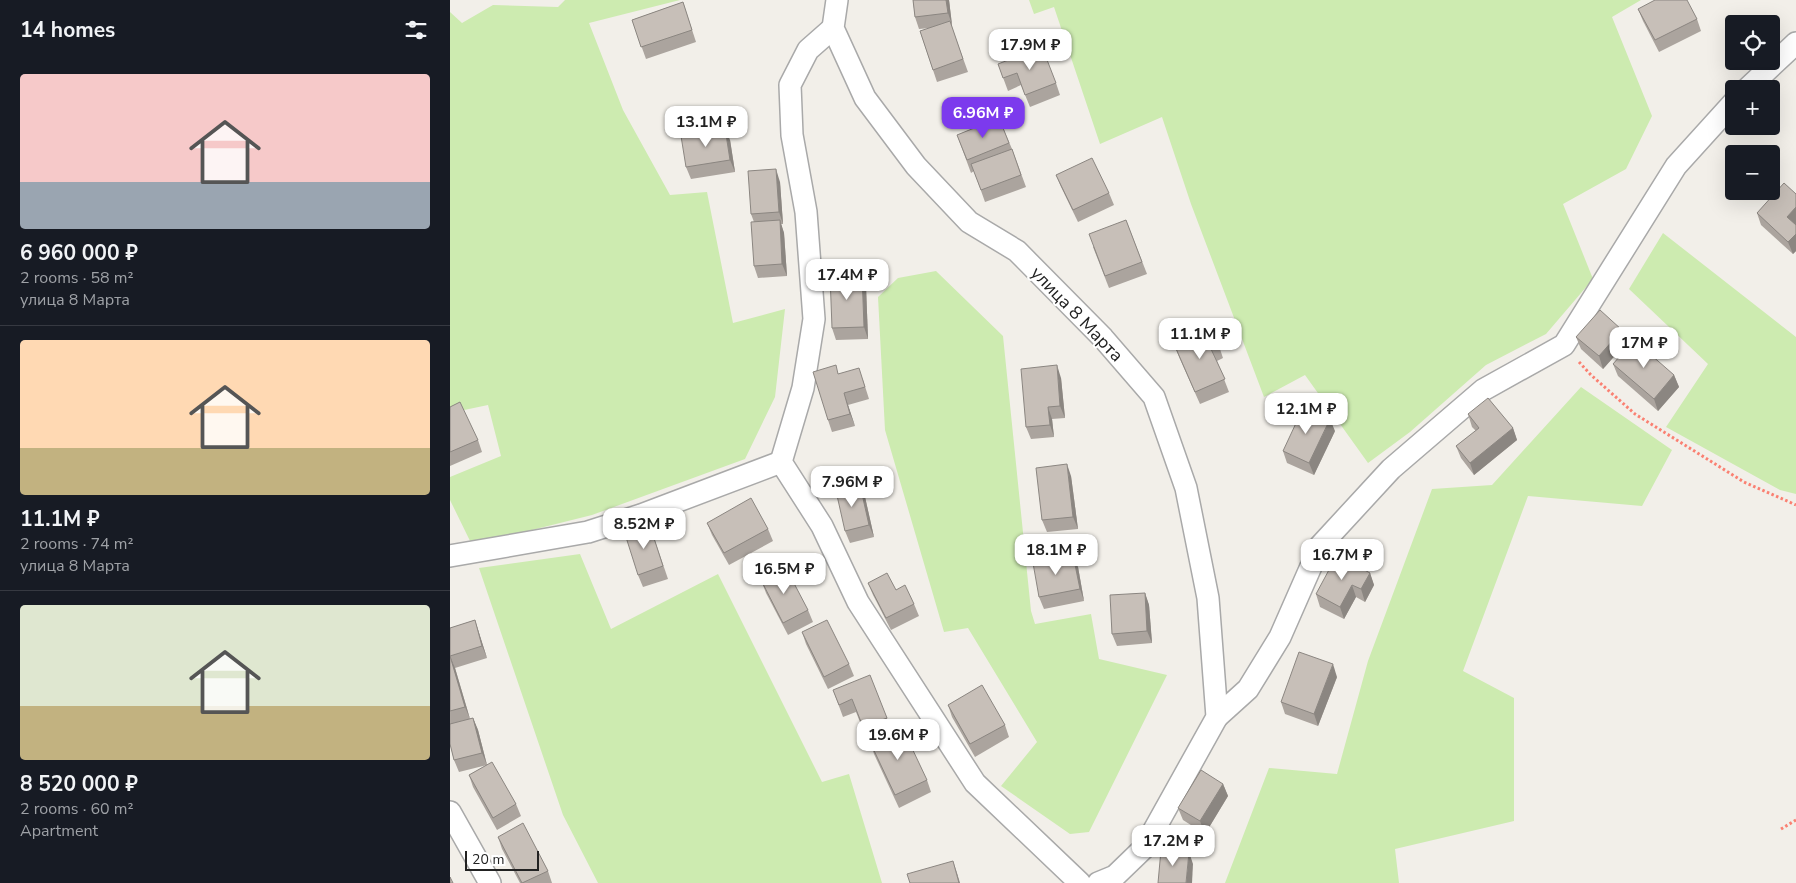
<!DOCTYPE html>
<meta charset="utf-8">
<style>
:root{--surface:#171b24;--page:#20242c;--text:#f1f3f6;--muted:#9ea1a6;--line:#363941;--accent:#7c3aed}
body{margin:0;font-family:"Nunito Sans",sans-serif;background:var(--page);color:var(--text);height:100vh;display:flex;flex-direction:column;font-size:19px;white-space:nowrap}
*{box-sizing:border-box;margin:0}
p{font-size:16px;color:var(--muted)}
.icon{flex:none;width:28px;height:28px;fill:none;stroke:currentColor;stroke-width:2;stroke-linecap:round;stroke-linejoin:round}
.map{position:relative;flex:1;overflow:hidden}
.sheet{display:flex;flex-direction:column;background:var(--surface);width:450px}
.sheet>*{flex:none}
.buttons{position:absolute;left:1275px;top:15px;display:grid;gap:10px}
.buttons a{display:grid;place-items:center;width:55px;height:55px;border-radius:5px;background:var(--surface);box-shadow:0 5px 20px #0002;font-size:25px}
.scale{position:absolute;left:15px;bottom:12px;width:74px;box-sizing:border-box;padding-left:5px;border:2px solid #222;border-top:0;font-size:14px;line-height:18px;white-space:nowrap;color:#222;-webkit-text-stroke:4px #fff;paint-order:stroke}
.price{position:absolute;translate:-50% -42px;padding:0 11px;border-radius:10px;background:#fff;color:#222;font-size:16px;line-height:32px;filter:drop-shadow(0 1px 2px #0008)}
.price::after{content:'';position:absolute;left:50%;top:30px;width:15px;height:11px;margin-left:-8px;background:inherit;clip-path:polygon(0 0,100% 0,50% 100%)}
.price.selected{background:var(--accent);color:#fff}
ul{padding:0;list-style:none}
li{display:grid;align-content:center;gap:10px;height:265px;padding:0 20px}
li+li{border-top:1px solid var(--line)}
li span{display:grid;place-items:center;height:155px;border-radius:5px;color:#555}
li>.icon{margin-inline-start:auto}
span .icon{width:90px;height:90px;fill:#fffc;stroke-width:1}
li b{font-size:21px}
h2{display:flex;justify-content:space-between;align-items:center;height:60px;padding:0 20px;font-size:21px}
main{display:flex;flex:1;min-height:0}
.map>svg:first-child{display:block}
.grass{fill:#cdebb0}
.lines{fill:none;stroke-linecap:round;stroke-linejoin:round}
.minor-casing{stroke:#a9a9a9;stroke-width:24}
.path{stroke:#fa8072;stroke-width:3;stroke-dasharray:2.5 2.5;stroke-linecap:butt}
.minor{stroke:#fff;stroke-width:21}
.wall{fill:#aba49e}
.shaded-wall{fill:#8b8681}
.building{fill:#c7bfb8;stroke:#8b8681}
.labels{text-anchor:middle;dominant-baseline:central;stroke-width:4;stroke-linejoin:round;paint-order:stroke}
.street-label{font-size:18px;fill:#222;stroke:#fff}
</style>
<main>
<section class="sheet">
<h2>14 homes<svg class="icon" aria-label="filters" viewBox="0 0 24 24"><path d="M4 7h16M4 17h16"/><circle cx="9" cy="7" r="2"/><circle cx="15" cy="17" r="2"/></svg></h2>
<ul>
<li><span style="background:linear-gradient(#f6c9c9 70%,#9aa5b1 0)"><svg class="icon" aria-label="home" viewBox="0 0 24 24"><path d="M3 11l9-7 9 7M6 9v11h12V9"/></svg></span><div><b>6 960 000 ₽</b><p>2 rooms · 58 m²</p><p>улица 8 Марта</p></div></li>
<li><span style="background:linear-gradient(#ffd9b3 70%,#c2b280 0)"><svg class="icon" aria-label="home" viewBox="0 0 24 24"><path d="M3 11l9-7 9 7M6 9v11h12V9"/></svg></span><div><b>11.1M ₽</b><p>2 rooms · 74 m²</p><p>улица 8 Марта</p></div></li>
<li><span style="background:linear-gradient(#dfe7d0 65%,#c2b280 0)"><svg class="icon" aria-label="home" viewBox="0 0 24 24"><path d="M3 11l9-7 9 7M6 9v11h12V9"/></svg></span><div><b>8 520 000 ₽</b><p>2 rooms · 60 m²</p><p>Apartment</p></div></li>
</ul>
</section>
<div class="map">
<svg width="1346" height="883" viewBox="0 0 1346 883">
<rect width="100%" height="100%" fill="#f2efe9"/>
<g class="grass">
<path d="M115,0H230L139,23L173,110L220,195L257,192L283,323L335,309L325,397L295,459L142,515L22,545L0,500V477L51,456L38,405L0,413V12L12,23L43,5L108,7Z"/>
<path d="M579,0H1191L1162,17L1202,116L1176,169L1113,204L1143,279L1096,334L1036,365L960,432L918,463L855,375L814,397L741,204L712,117L650,144L604,7L584,14Z"/>
<path d="M1213,233L1346,337V494L1330,490L1216,427L1258,364L1179,289Z"/>
<path d="M486,271L553,336L581,611L585,624L641,614L649,659L717,675L639,832L620,834L551,786L587,742L518,628L494,632L435,430L428,297L448,278Z"/>
<path d="M1131,387L1222,450L1192,506L1078,496L1013,671L1064,698V821L945,849L949,883H775L819,768L887,774L918,661L982,489L1042,485Z"/>
<path d="M130,554L161,629L268,574L372,782L399,774L432,883H148L113,815L29,568Z"/>
</g>
<g class="lines">
<g class="minor-casing">
<g id="minor">
<path d="M387,0L383,28L415,98L466,166L519,222L567,251L653,338L704,397L736,488L758,598L767,717L694,848L665,876L648,883"/>
<path d="M383,28L358,50L340,85L342,135L356,212L364,319L353,388L331,462L372,526L408,602L525,783L630,883"/>
<path d="M1297,89L1346,43"/>
<path d="M0,556L138,532L191,515L331,462"/>
<path d="M767,717L798,689L830,637L870,546L941,469L1033,390L1114,345L1226,166L1284,102"/>
<path d="M0,812L40,883"/>
</g>
</g>
<g class="path">
<path d="M1129,362L1141,375L1185,414L1294,482L1346,505"/>
<path d="M1331,829L1346,820"/>
</g>
<use href="#minor" class="minor"/>
</g>
<g class="wall">
<path d="M463,0H499L502,25H501L518,72L487,82L470,31L480,28L469,29L465,17Z"/>
<path d="M233,2L246,42L196,59L182,20Z"/>
<path d="M1188,9L1247,19L1251,31L1209,52L1193,21Z"/>
<path d="M548,64L606,83L610,95L580,107L571,85L558,91Z"/>
<path d="M549,118L562,149L576,187L535,202L524,171L521,173L507,135Z"/>
<path d="M280,140L285,172L241,179L236,167Z"/>
<path d="M606,175L659,193L664,205L628,222L611,187Z"/>
<path d="M330,182L333,224H331L334,233L337,276L308,278L304,266V222L301,214Z"/>
<path d="M1346,194V251L1343,254L1311,225L1307,213Z"/>
<path d="M676,220L697,274L659,288L643,247Z"/>
<path d="M416,286L418,339L386,340L382,328Z"/>
<path d="M1172,330L1177,342L1153,369L1131,349L1126,337Z"/>
<path d="M724,344L769,346L773,358L767,361L779,392L750,404L729,357Z"/>
<path d="M1163,364L1224,375L1229,387L1208,411L1168,376Z"/>
<path d="M389,374L413,380L419,399L398,405L405,426L382,432L378,420Z"/>
<path d="M611,378L615,418L602,419L604,437L581,439L576,427Z"/>
<path d="M0,407L28,440L32,452L0,466Z"/>
<path d="M1018,414L1063,428L1067,440L1024,475L1011,458L1006,446L1026,431L1022,427Z"/>
<path d="M885,431L864,475L837,463L833,451Z"/>
<path d="M621,476L628,529L597,532L592,520Z"/>
<path d="M415,497L424,537L400,543L395,531Z"/>
<path d="M257,523L318,529L323,541L279,565L262,535Z"/>
<path d="M200,526L218,579L193,587L188,575Z"/>
<path d="M628,567L634,601L594,609L589,597Z"/>
<path d="M920,573L924,585L915,602L906,597L894,619L870,607L866,594Z"/>
<path d="M311,580L358,610L363,622L338,635L316,593Z"/>
<path d="M418,583L446,590L464,604L469,616L441,630L423,595Z"/>
<path d="M695,593L699,605L702,643L667,646L662,634Z"/>
<path d="M25,620L37,658L5,668L20,719L23,718L28,730L37,765L66,804L71,816L47,830L23,787L19,775L37,765L9,772L4,760L0,744V628Z"/>
<path d="M352,632L399,664L404,676L378,689L356,644Z"/>
<path d="M887,677L868,726L835,714L831,702Z"/>
<path d="M383,690L437,718L441,730L417,740L406,712L393,717Z"/>
<path d="M498,705L555,725L559,737L525,757L502,717Z"/>
<path d="M420,742L477,780L481,792L449,808L424,754Z"/>
<path d="M773,784L778,796L755,834L733,820L728,808Z"/>
<path d="M48,837L98,871L102,883H70L52,849Z"/>
</g>
<g class="shaded-wall">
<path d="M496,0H499L502,25L498,13Z"/>
<path d="M275,128L280,140L285,172L280,160Z"/>
<path d="M326,169L330,182L333,224L329,212Z"/>
<path d="M1346,207V224L1341,229L1337,217Z"/>
<path d="M330,220L334,233L337,276L332,264Z"/>
<path d="M1346,234V251L1343,254L1338,242Z"/>
<path d="M412,274L416,286L418,339L414,327Z"/>
<path d="M1172,330L1177,342L1153,369L1149,356Z"/>
<path d="M607,365L611,378L615,418L610,406Z"/>
<path d="M1224,375L1229,387L1208,411L1204,399Z"/>
<path d="M394,393L405,426L400,414Z"/>
<path d="M598,407L602,419L604,437L600,425Z"/>
<path d="M880,419L885,431L864,475L859,463Z"/>
<path d="M1063,428L1067,440L1024,475L1020,463Z"/>
<path d="M617,464L621,476L628,529L623,517Z"/>
<path d="M410,485L415,497L424,537L419,525Z"/>
<path d="M623,555L628,567L634,601L630,589Z"/>
<path d="M920,573L924,585L915,602L911,589Z"/>
<path d="M902,585L906,597L894,619L890,607Z"/>
<path d="M695,593L699,605L702,643L697,631Z"/>
<path d="M25,620L29,633L37,658L32,646Z"/>
<path d="M0,656L5,668L20,719L15,707Z"/>
<path d="M883,664L887,677L868,726L864,714Z"/>
<path d="M23,718L28,730L37,765L32,753Z"/>
<path d="M773,784L778,796L755,834L750,821Z"/>
<path d="M739,852L743,864L742,883H736Z"/>
<path d="M503,861L507,873L510,883H509Z"/>
</g>
<g class="building">
<path d="M463,0H496L498,13L465,17Z"/>
<path d="M1205,0H1237L1247,19L1205,40L1188,9Z"/>
<path d="M233,2L242,30L191,47L182,20Z"/>
<path d="M500,21L513,59L483,70L470,31Z"/>
<path d="M592,47L606,83L575,95L567,73L553,78L548,64Z"/>
<path d="M549,118L559,143L517,160L507,135Z"/>
<path d="M275,128L280,160L236,167L231,136Z"/>
<path d="M562,149L571,175L531,190L521,164Z"/>
<path d="M642,158L659,193L623,210L606,175Z"/>
<path d="M326,169L329,212L301,214L298,171Z"/>
<path d="M1334,183L1346,194V207L1337,217L1346,225V234L1338,242L1307,213Z"/>
<path d="M330,220L332,264L304,266L301,222Z"/>
<path d="M676,220L692,262L655,276L639,234Z"/>
<path d="M412,274L414,327L382,328L380,275Z"/>
<path d="M1150,310L1172,330L1149,356L1126,337Z"/>
<path d="M761,328L769,346L761,349L775,379L745,392L724,344Z"/>
<path d="M1184,340L1224,375L1204,399L1163,364Z"/>
<path d="M386,365L388,374L409,368L415,387L394,393L400,414L378,420L363,372Z"/>
<path d="M607,365L610,406L598,407L600,425L576,427L571,369Z"/>
<path d="M1038,398L1063,428L1020,463L1006,446L1029,428L1018,414Z"/>
<path d="M10,402L28,440L0,452V407Z"/>
<path d="M854,406L880,419L859,463L833,451Z"/>
<path d="M617,464L623,517L592,520L586,468Z"/>
<path d="M410,485L419,525L395,531L386,491Z"/>
<path d="M301,498L318,529L274,553L257,523Z"/>
<path d="M200,526L213,566L188,575L175,534Z"/>
<path d="M623,555L630,589L589,597L583,563Z"/>
<path d="M887,555L920,573L911,589L902,585L890,607L866,594Z"/>
<path d="M336,568L358,610L333,623L311,580Z"/>
<path d="M437,573L446,590L455,585L464,604L436,618L418,583Z"/>
<path d="M695,593L697,631L662,634L660,595Z"/>
<path d="M25,620L32,646L0,656L15,707L0,711V628Z"/>
<path d="M377,620L399,664L374,677L352,632Z"/>
<path d="M849,652L883,664L864,714L831,702Z"/>
<path d="M420,675L437,718L413,727L402,699L389,705L383,690Z"/>
<path d="M532,685L555,725L520,744L498,705Z"/>
<path d="M23,718L32,753L4,760L0,744V724Z"/>
<path d="M452,727L477,780L445,795L420,742Z"/>
<path d="M42,762L66,804L43,818L19,775Z"/>
<path d="M751,770L773,784L750,821L728,808Z"/>
<path d="M73,823L98,871L72,883L48,837Z"/>
<path d="M711,850L739,852L736,883H708Z"/>
<path d="M503,861L509,883H460L457,874Z"/>
<path d="M0,877L3,883H0Z"/>
</g>
<g class="labels">
<g class="street-label">
<text transform="translate(627 314) rotate(46)">улица 8 Марта</text>
</g>
</g>
</svg>
<div class="buttons">
<a><svg class="icon" aria-label="locate" viewBox="0 0 24 24"><circle cx="12" cy="12" r="6"/><path d="M12 2v4M12 18v4M2 12h4M18 12h4"/></svg></a>
<a>+</a>
<a>−</a>
</div>
<div class="scale">20 m</div>
<b class="price" style="left:580px;top:71px">17.9M ₽</b>
<b class="price selected" style="left:533px;top:139px">6.96M ₽</b>
<b class="price" style="left:256px;top:148px">13.1M ₽</b>
<b class="price" style="left:397px;top:301px">17.4M ₽</b>
<b class="price" style="left:750px;top:360px">11.1M ₽</b>
<b class="price" style="left:1194px;top:369px">17M ₽</b>
<b class="price" style="left:856px;top:435px">12.1M ₽</b>
<b class="price" style="left:402px;top:508px">7.96M ₽</b>
<b class="price" style="left:194px;top:550px">8.52M ₽</b>
<b class="price" style="left:606px;top:576px">18.1M ₽</b>
<b class="price" style="left:892px;top:581px">16.7M ₽</b>
<b class="price" style="left:334px;top:595px">16.5M ₽</b>
<b class="price" style="left:448px;top:761px">19.6M ₽</b>
<b class="price" style="left:723px;top:867px">17.2M ₽</b>
</div>
</main>
